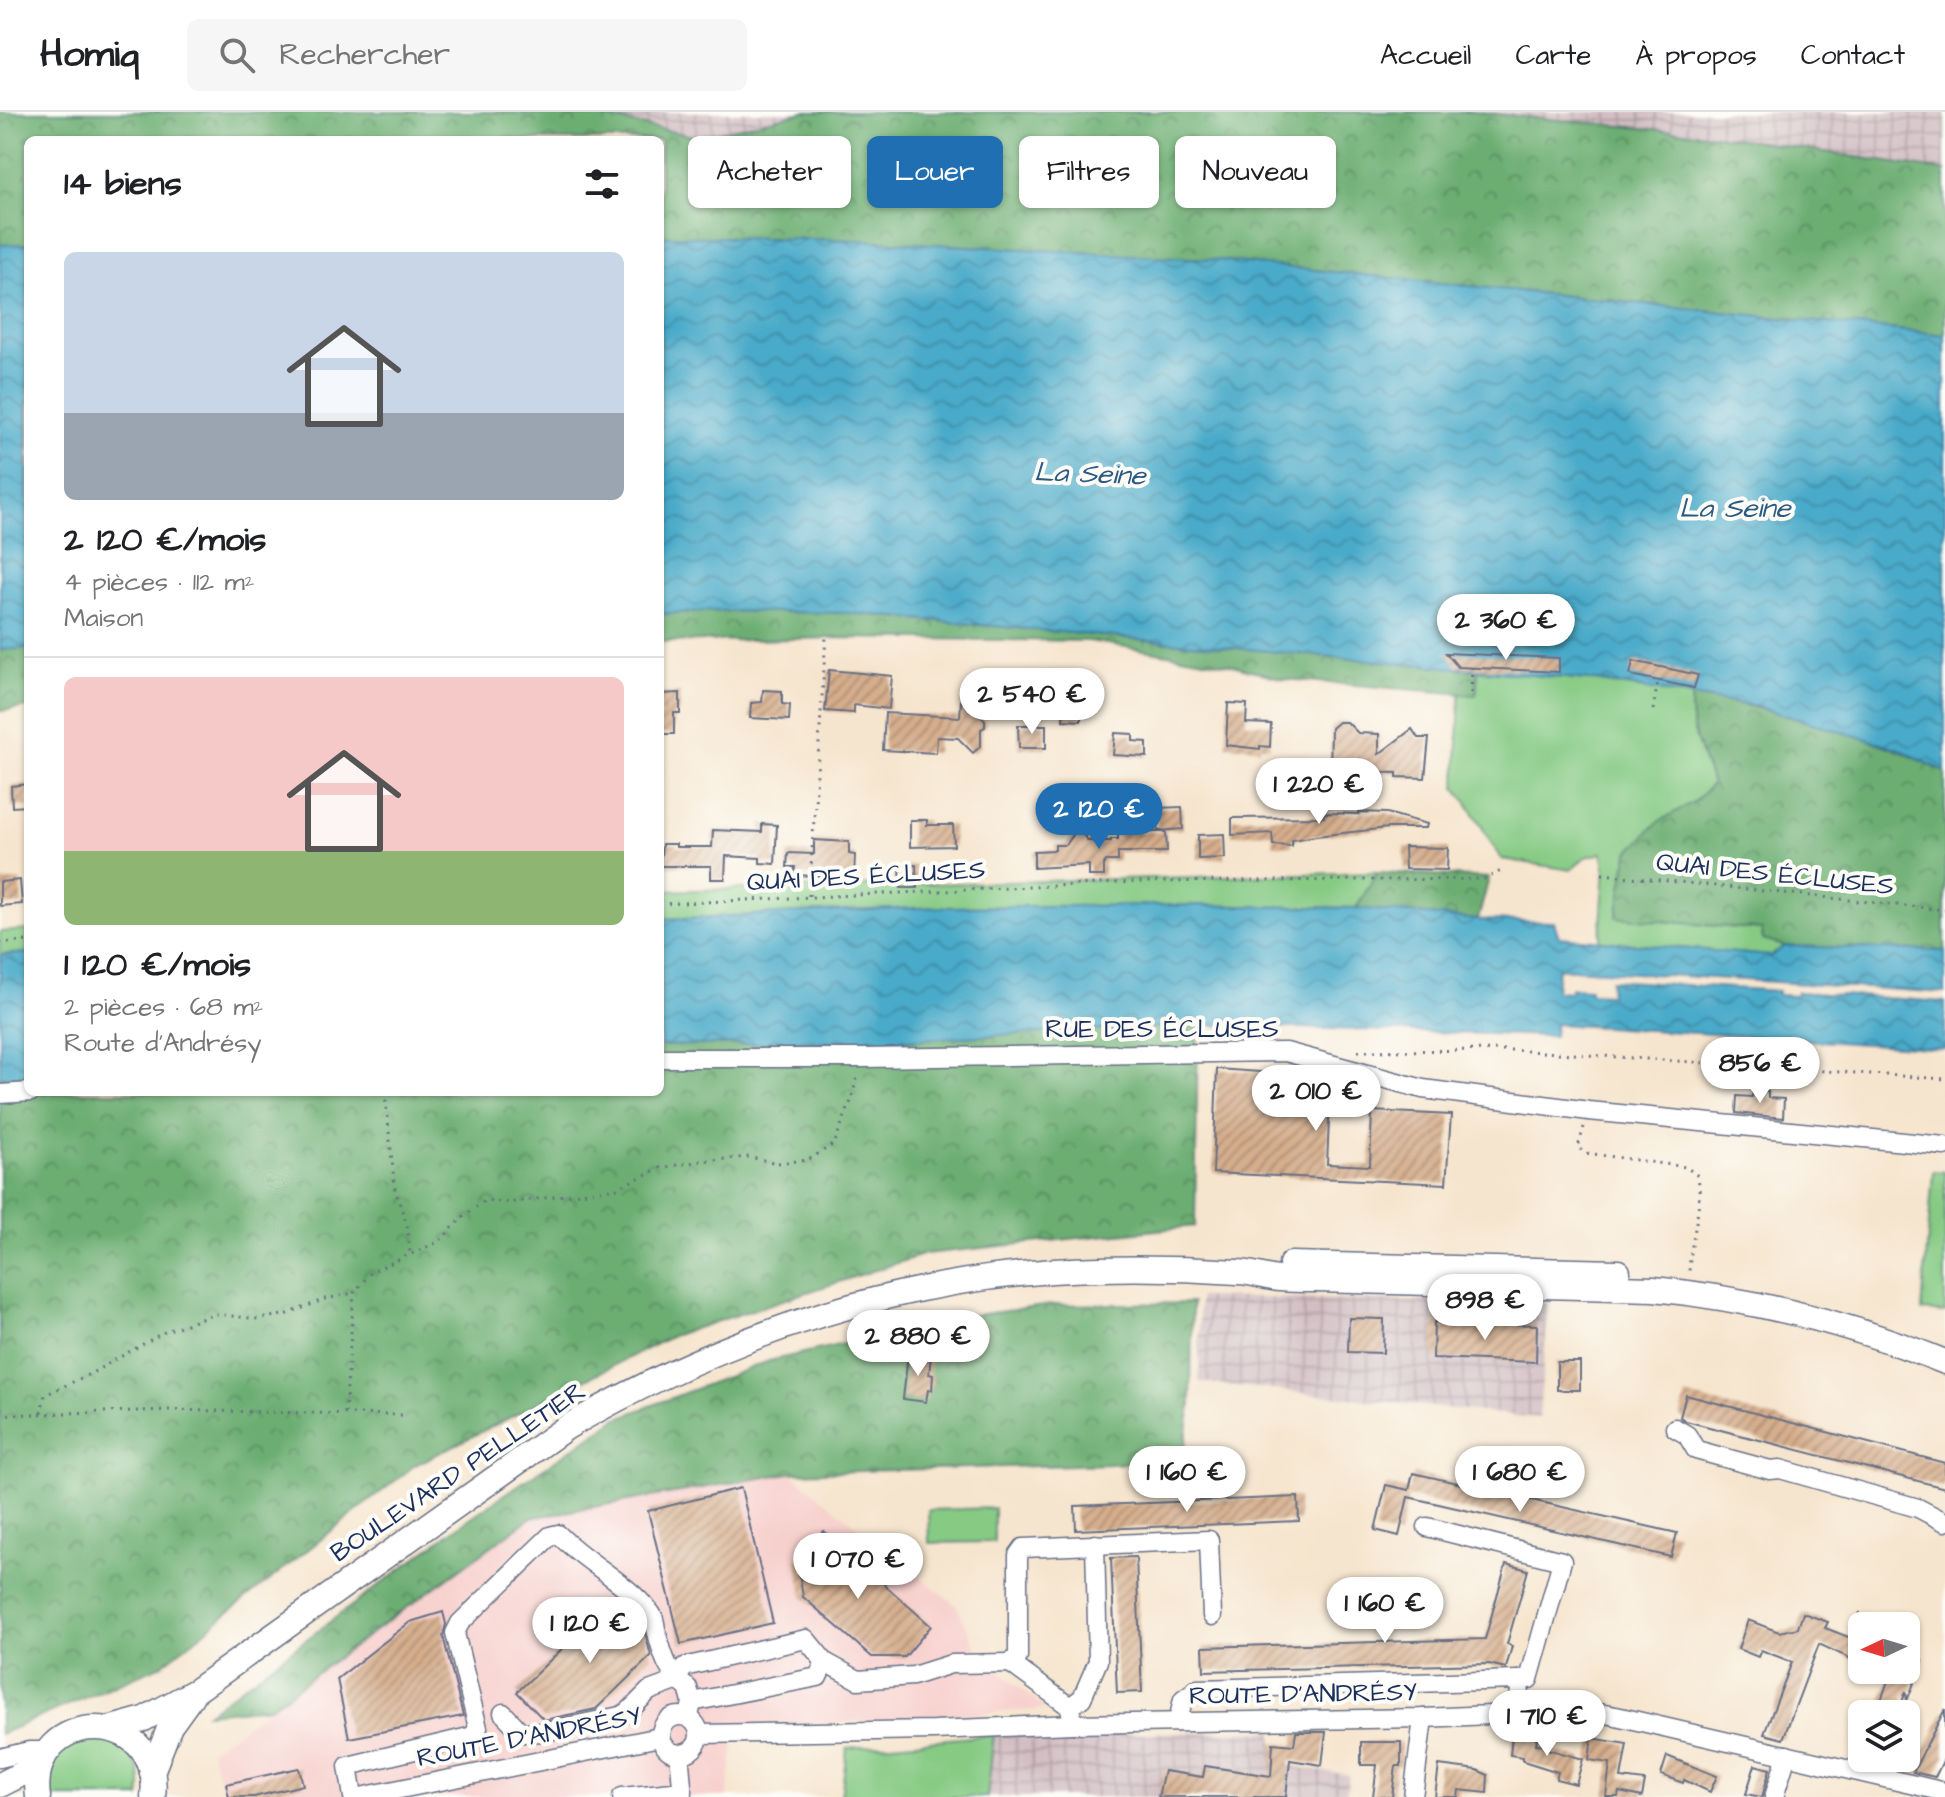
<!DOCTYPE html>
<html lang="fr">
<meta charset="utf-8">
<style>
:root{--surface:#fff;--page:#f6f6f6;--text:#202124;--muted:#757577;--line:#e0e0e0;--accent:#1f6fb2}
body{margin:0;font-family:"Architects Daughter",sans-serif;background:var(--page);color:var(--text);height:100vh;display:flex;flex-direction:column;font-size:30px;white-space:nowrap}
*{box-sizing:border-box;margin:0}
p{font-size:26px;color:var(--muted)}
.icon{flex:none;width:44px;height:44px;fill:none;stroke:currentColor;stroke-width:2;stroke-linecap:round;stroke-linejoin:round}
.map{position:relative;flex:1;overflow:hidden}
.details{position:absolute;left:24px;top:24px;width:640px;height:960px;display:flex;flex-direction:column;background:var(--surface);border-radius:12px;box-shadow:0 2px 6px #0004}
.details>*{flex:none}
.guide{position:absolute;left:688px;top:24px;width:760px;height:72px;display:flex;gap:16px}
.needle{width:52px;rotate:266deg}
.controls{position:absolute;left:1848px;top:1500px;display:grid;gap:16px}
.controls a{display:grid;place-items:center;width:72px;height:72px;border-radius:12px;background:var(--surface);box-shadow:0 2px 6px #0004;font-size:40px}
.price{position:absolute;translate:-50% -68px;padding:0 18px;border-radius:28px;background:#fff;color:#222;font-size:26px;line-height:52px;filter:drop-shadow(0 2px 4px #0008)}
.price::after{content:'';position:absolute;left:50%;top:48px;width:24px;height:18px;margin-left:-12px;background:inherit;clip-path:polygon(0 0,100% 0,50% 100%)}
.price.selected{background:var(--accent);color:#fff}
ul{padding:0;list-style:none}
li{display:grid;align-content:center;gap:16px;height:424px;padding:0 40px}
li+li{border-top:2px solid var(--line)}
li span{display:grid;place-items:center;height:248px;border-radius:12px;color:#555}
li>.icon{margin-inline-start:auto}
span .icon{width:144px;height:144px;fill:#fffc;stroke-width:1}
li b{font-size:34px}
h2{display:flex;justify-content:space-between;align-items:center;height:96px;padding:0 40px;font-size:34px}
.chip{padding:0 28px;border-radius:12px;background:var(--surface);box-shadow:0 2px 6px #0004;font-size:28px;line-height:72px}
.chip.selected{background:var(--accent);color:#fff}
header{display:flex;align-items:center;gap:48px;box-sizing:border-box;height:112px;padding:0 40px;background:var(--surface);border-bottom:2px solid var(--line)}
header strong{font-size:38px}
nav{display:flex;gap:44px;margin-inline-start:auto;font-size:28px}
.search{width:560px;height:72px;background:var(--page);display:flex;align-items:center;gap:20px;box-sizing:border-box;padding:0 28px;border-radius:12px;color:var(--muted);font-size:30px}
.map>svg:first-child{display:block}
.built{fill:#f7d0cd}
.industrial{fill:url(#industrial-grid)}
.green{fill:#86ca84;stroke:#507c71;stroke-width:2}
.forest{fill:url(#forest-crowns);stroke:#446e68;stroke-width:2}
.water{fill:url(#water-waves);stroke:#326c94;stroke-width:2}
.building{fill:url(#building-hatch)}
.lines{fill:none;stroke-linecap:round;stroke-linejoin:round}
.minor-casing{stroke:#686f85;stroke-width:21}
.major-casing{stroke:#686f85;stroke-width:27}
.path{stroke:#686f85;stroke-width:3;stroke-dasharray:2 6;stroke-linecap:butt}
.minor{stroke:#fff;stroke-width:18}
.major{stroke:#fff;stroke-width:24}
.labels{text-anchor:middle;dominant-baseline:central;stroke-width:8;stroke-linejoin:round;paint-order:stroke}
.street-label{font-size:26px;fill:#1b2f5e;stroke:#fdfcf7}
.water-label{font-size:28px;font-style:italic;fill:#2b5a83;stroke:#fdfcf7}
</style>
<header>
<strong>Homiq</strong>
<div class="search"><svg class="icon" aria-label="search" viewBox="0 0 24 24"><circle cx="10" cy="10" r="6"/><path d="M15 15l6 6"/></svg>Rechercher</div>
<nav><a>Accueil</a><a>Carte</a><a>À propos</a><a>Contact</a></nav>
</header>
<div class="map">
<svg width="1945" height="1685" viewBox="0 0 1945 1685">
<defs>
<pattern id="industrial-grid" width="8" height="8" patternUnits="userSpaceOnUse" patternTransform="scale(2)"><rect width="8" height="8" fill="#d2bec3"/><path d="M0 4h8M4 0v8" fill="none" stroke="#aa9ba2"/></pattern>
<pattern id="forest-crowns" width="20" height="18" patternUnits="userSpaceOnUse" patternTransform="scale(2)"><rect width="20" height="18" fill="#6cae72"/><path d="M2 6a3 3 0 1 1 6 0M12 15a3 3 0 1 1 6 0" fill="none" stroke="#588e61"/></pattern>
<pattern id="water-waves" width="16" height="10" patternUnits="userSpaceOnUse" patternTransform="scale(2)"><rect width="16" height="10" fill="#49aac9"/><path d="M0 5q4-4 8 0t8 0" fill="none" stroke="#3c8ba6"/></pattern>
<pattern id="building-hatch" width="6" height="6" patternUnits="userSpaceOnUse" patternTransform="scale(2)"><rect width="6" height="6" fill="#d6ae8c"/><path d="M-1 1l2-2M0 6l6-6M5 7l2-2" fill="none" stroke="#ad8e76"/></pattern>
</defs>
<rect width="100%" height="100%" fill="#fdfcf7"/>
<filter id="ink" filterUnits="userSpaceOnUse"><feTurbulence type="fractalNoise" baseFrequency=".0125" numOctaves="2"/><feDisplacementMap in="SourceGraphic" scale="16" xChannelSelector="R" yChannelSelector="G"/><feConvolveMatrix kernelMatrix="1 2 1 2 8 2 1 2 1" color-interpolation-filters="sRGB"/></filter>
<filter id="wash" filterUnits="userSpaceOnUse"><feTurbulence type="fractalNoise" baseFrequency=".006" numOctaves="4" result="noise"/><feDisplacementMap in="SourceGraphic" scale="32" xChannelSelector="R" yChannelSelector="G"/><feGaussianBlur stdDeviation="1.8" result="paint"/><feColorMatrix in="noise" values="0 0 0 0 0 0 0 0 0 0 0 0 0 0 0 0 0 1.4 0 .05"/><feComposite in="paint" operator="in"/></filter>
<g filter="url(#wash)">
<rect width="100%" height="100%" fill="#f6e5ce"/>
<path class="built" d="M789,1360L956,1493L982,1546L1046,1597L741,1617L734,1634L727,1685H227L210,1639L530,1406Z"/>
<g class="industrial">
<path d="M604,0H803L698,25L603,5Z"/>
<path d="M1475,0H1945V59L1716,23Z"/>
<path d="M1199,1185L1548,1191L1539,1306L1199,1270Z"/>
<path d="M1273,1619V1645L1290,1654L1349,1663L1346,1685H987L994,1623Z"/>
</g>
<g class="green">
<path d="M1478,558L1588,568L1692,584C1687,616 1703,642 1712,672L1695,689L1658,710L1617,805L1762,818L1763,828L1785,834L1771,844L1600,829L1605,754L1602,741L1586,745L1571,758L1502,747C1485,724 1475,698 1456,676L1460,582L1476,583Z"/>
<path d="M1378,760L1356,796L1184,793L942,795L660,807V779Z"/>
<path d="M28,818V841L0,843V820Z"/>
<path d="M1933,1059L1945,1060V1201L1922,1199Z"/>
<path d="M994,1396V1430L929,1431L928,1398Z"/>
<path d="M994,1623L987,1685H841L847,1636Z"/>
<path d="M93,1626C126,1632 146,1650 140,1685H49C50,1649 56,1634 93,1626Z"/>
</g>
<g class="forest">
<path d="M0,0H495L603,5L698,25L804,0H1475L1716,23L1945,59V223L1207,147L858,128L660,124V28H28V132L0,133Z"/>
<path d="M709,499L850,501L1478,558L1476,583L1283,567L1229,552L1089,529L836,526L660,530V502Z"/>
<path d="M28,536V595L0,599V538Z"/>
<path d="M1692,584C1779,598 1866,620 1945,660V839L1785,834L1763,828L1762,818L1617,805L1628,741L1658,710L1695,689L1712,672C1703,642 1687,616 1692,584Z"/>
<path d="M1378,760L1489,766L1478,808L1356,796Z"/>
<path d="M1198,913L1195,1114L925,1142L672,1224L415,1353L162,1553L0,1622V965L28,963V980H660V934L884,929Z"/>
<path d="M1192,1191L1191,1291L1183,1350L789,1361L530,1406L270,1595L207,1601L467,1408L616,1307L769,1249L960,1205L1052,1193Z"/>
</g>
<g class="water">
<path d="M660,124L858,128L1207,147L1945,223V660L1897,636L1754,594L1588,568L850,501L709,499L660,502Z"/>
<path d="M28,132V536L0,538V133Z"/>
<path d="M1184,793L1356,796L1478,808L1554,810L1559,825L1771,844L1785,834L1945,839V881L1558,856L1556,879L1570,880V876L1590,877V881L1610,882L1611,868L1778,879V883L1796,884L1797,880L1945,890V937L1555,912L1554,924L1198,913L884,929L660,934V807L942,795Z"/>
<path d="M28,841V963L0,965V843Z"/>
</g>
<g id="blocks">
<g class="building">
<path d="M1446,541L1559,546V560L1458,555Z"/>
<path d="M1633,549L1698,563L1694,576L1630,563Z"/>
<path d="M829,558L892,564L889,597L854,593V601L825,599Z"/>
<path d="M763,578L782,579V592L790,593L789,608L750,606L751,591L762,590Z"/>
<path d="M680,581V601H674V622H660V582Z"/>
<path d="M967,585L977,589L978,601L985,608V615L981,617V634L973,641L958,626L937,625L936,641L883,638L885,601L960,605L961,589Z"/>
<path d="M1228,591L1247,592L1246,611L1271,612L1270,635L1260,634V637L1226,633Z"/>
<path d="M1064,595H1081V609L1063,608Z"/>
<path d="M1338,610H1347L1358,621L1379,622V642L1412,617L1418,626H1429L1425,666L1397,665V661L1330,659L1331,616Z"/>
<path d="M1018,613H1046V636H1019Z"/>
<path d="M1115,621L1133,622V629L1147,630V645L1113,643Z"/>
<path d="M28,672V694L12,695L11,674Z"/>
<path d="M1182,695L1183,717L1158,719L1156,696Z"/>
<path d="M1359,700L1387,701L1427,712L1426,716H1388L1316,724L1292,728V734L1273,733L1272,721L1232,723V706L1324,705V701L1359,702Z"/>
<path d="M910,708H927V713H953L954,734L910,735Z"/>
<path d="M762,712L777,713L775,752L760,751V746L726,744L725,767H711V754H660L662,732H676V735H712L713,718L762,720Z"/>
<path d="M1078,716L1088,729H1111V727H1118V720H1166L1167,740H1118V749H1106L1104,752V764H1089V753L1034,756V739L1055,738V733H1066Z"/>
<path d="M1224,722L1225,746L1198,747V723Z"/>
<path d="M814,728L849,730V742L855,743L854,766L794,763L795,755H787L788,741L814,742Z"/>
<path d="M1404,735L1448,736L1447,758L1405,757Z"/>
<path d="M916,753L917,776H901L900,754Z"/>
<path d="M20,768L22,792L0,794V770Z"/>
<path d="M1217,957L1331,965L1327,1052L1370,1054L1372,999L1451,1003L1446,1072L1213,1061Z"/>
<path d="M1753,979L1768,980V986L1784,987L1783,1006L1736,1001L1737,984L1752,985Z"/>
<path d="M1349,1206L1384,1207L1383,1241L1348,1240Z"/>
<path d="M1434,1210L1537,1213L1536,1250L1433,1246Z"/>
<path d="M908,1242L931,1244L929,1262L933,1263L932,1278H928L926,1290L903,1287Z"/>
<rect x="1557" y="1250" width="23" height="28"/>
<path d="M1686,1283L1945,1351V1376L1686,1309L1680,1305Z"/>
<path d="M1413,1361L1677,1421L1671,1445L1408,1385L1399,1424L1375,1418L1386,1373L1409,1378Z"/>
<path d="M741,1376L773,1511L681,1532L648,1399Z"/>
<path d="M1298,1385L1299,1409L1076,1418L1075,1394Z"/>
<path d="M824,1419L931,1514L905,1545H872L803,1485L797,1448Z"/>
<path d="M1136,1445L1142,1580L1117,1581L1111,1446Z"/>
<path d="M1506,1452L1528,1458L1507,1532L1512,1534L1506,1556L1489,1552L1204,1559L1203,1535L1485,1527Z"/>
<path d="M617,1484L642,1509L651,1544L596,1597L544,1608L517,1580Z"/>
<path d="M443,1500L446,1512L443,1524L463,1604L349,1626L337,1567L410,1510Z"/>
<path d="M1860,1500L1862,1552L1819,1532L1783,1627L1764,1622L1792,1550L1761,1538L1758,1545L1738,1537L1748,1508L1779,1520L1798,1516L1803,1501L1828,1510L1825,1516L1851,1526Z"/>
<path d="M1906,1541L1923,1548L1907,1589L1906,1579L1898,1602H1876L1892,1558H1906Z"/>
<path d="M1945,1597V1645L1935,1665L1913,1660Z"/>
<path d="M1296,1620H1326L1322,1653L1290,1648L1286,1685H1158L1164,1659L1203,1665L1205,1654L1271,1664L1273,1631L1294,1633Z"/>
<path d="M1512,1623L1537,1626L1536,1632L1545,1633L1544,1636L1583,1647L1576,1672L1556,1667L1558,1660L1523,1649V1645L1510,1643Z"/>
<path d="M1592,1626L1627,1632L1621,1666L1645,1669L1642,1685L1619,1680L1618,1685H1606L1610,1651L1589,1648Z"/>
<path d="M1361,1630H1401V1654H1396L1392,1685H1373L1377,1653H1361Z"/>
<path d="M1667,1644L1717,1664L1710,1680L1684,1668L1683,1671L1661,1663Z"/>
<path d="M1439,1653L1477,1658L1488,1663L1487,1681L1459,1678L1458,1685H1435Z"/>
<path d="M1755,1653L1770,1657L1762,1685L1746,1682Z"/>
<path d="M299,1656L303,1673L254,1685H229L226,1672Z"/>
</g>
</g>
</g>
<g filter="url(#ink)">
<use href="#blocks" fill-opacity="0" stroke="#686f85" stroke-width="2"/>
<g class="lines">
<g class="minor-casing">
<g id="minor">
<path d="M660,946H861L1286,940L1423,977L1589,999L1945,1034"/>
<path d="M0,982L31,980"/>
<path d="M1675,1316L1687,1323L1696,1338L1770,1358L1780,1357L1918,1396L1945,1410"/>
<path d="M1427,1415L1562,1449L1529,1567L1519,1568L1521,1601"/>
<path d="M1010,1551L1018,1545V1443L1023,1436L1209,1428L1212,1504"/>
<path d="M692,1590L818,1565L825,1550"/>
<path d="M1070,1595L1082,1586L1098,1549L1095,1432"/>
<path d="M503,1601L522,1621L544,1620L620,1604L627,1601L649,1579L676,1569L684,1555L806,1527L825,1550L858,1568L913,1564L951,1552L1010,1551L1070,1595L1073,1612"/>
<circle cx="680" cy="1623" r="19"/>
<path d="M1178,1610L1183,1587L1197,1577L1519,1568"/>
<path d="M700,1622L934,1618L1073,1612L1423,1606L1559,1600L1599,1601L1616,1604L1945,1680"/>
<path d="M682,1643L680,1651L683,1685"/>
<path d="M0,1646L29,1639H48"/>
<path d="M353,1685L348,1654L473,1624L478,1616L455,1521L460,1511L550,1424L558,1422C586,1451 624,1468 650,1500C654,1504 655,1511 656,1517C662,1540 667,1563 688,1576L692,1590L689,1605"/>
<path d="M360,1685L660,1625"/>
<path d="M622,1685L683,1679"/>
<path d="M1413,1685L1423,1606"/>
<path d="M1774,1685L1787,1643"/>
</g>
</g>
<g class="major-casing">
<g id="major">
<path d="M1291,1152L1618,1160"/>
<path d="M108,1617L144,1607L197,1578L567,1315C730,1221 910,1161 1099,1157C1145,1156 1192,1157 1238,1160C1252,1160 1266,1166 1280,1167C1292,1168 1304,1168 1316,1168C1428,1172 1541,1174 1654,1177C1753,1187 1852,1212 1945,1250"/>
<path d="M152,1660L170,1614L191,1585"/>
<path d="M0,1673L41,1652"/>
<path d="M38,1685C26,1593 164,1593 153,1685"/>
</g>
</g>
<g class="path">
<path d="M1471,581L1472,556"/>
<path d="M1653,598L1658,569"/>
<path d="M1602,762L1945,798"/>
<path d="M809,784L826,524"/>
<path d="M660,792L1139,770L1485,767L1503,758"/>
<path d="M0,831L28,829"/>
<path d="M1358,939L1513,938L1945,967"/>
<path d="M385,980L395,1078L407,1113L410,1142"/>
<path d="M1584,1015L1578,1035L1586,1041L1686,1055L1698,1064C1703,1096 1690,1128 1689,1161"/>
<path d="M41,1301L45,1283L90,1262L166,1219L215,1202L258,1207L288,1202L325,1187L354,1181"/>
<path d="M345,1301L354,1181L371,1160L440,1129L467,1101L486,1088L508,1091L617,1076L660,1056L701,1049L749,1045L777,1051L808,1048L834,1032L851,989L857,965"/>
<path d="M0,1303L168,1298L405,1303"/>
</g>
<use href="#minor" class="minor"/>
<use href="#major" class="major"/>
</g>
</g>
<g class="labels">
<g class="street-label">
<text transform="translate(1775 762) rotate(6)">QUAI DES ÉCLUSES</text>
<text transform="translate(866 764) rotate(-3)">QUAI DES ÉCLUSES</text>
<text x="1162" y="917">RUE DES ÉCLUSES</text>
<text transform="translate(458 1360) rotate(-34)">BOULEVARD PELLETIER</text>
<text transform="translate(1303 1582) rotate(-1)">ROUTE D'ANDRÉSY</text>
<text transform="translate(529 1625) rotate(-11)">ROUTE D'ANDRÉSY</text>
</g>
<g class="water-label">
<text transform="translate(1090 362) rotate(2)">La Seine</text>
<text x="1735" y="396">La Seine</text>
</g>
</g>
</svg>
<div class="controls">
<a><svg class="needle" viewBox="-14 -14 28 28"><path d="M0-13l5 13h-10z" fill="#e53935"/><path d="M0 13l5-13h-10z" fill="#757577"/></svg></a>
<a><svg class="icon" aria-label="layers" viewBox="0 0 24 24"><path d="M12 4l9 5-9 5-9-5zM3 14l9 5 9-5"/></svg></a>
</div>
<b class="price" style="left:1506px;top:550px">2 360 €</b>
<b class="price" style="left:1032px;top:624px">2 540 €</b>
<b class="price" style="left:1319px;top:714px">1 220 €</b>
<b class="price selected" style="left:1099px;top:739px">2 120 €</b>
<b class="price" style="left:1760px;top:993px">856 €</b>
<b class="price" style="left:1316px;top:1021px">2 010 €</b>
<b class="price" style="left:1485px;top:1230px">898 €</b>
<b class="price" style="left:918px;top:1266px">2 880 €</b>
<b class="price" style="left:1187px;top:1402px">1 160 €</b>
<b class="price" style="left:1520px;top:1402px">1 680 €</b>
<b class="price" style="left:858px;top:1489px">1 070 €</b>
<b class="price" style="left:1385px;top:1533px">1 160 €</b>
<b class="price" style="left:590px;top:1553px">1 120 €</b>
<b class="price" style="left:1547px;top:1646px">1 710 €</b>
<div class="guide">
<a class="chip">Acheter</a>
<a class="chip selected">Louer</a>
<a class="chip">Filtres</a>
<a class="chip">Nouveau</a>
</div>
<section class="details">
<h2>14 biens<svg class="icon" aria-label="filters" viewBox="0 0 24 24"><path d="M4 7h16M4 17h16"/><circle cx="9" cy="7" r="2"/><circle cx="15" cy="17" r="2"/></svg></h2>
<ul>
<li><span style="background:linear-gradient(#c9d6e8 65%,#9aa5b1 0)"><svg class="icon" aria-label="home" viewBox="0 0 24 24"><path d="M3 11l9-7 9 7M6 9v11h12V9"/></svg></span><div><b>2 120 €/mois</b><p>4 pièces · 112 m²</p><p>Maison</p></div></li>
<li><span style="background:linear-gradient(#f6c9c9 70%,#8fb573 0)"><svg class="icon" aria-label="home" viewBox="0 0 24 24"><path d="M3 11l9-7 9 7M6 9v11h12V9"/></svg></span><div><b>1 120 €/mois</b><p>2 pièces · 68 m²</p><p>Route d'Andrésy</p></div></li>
</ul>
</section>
</div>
